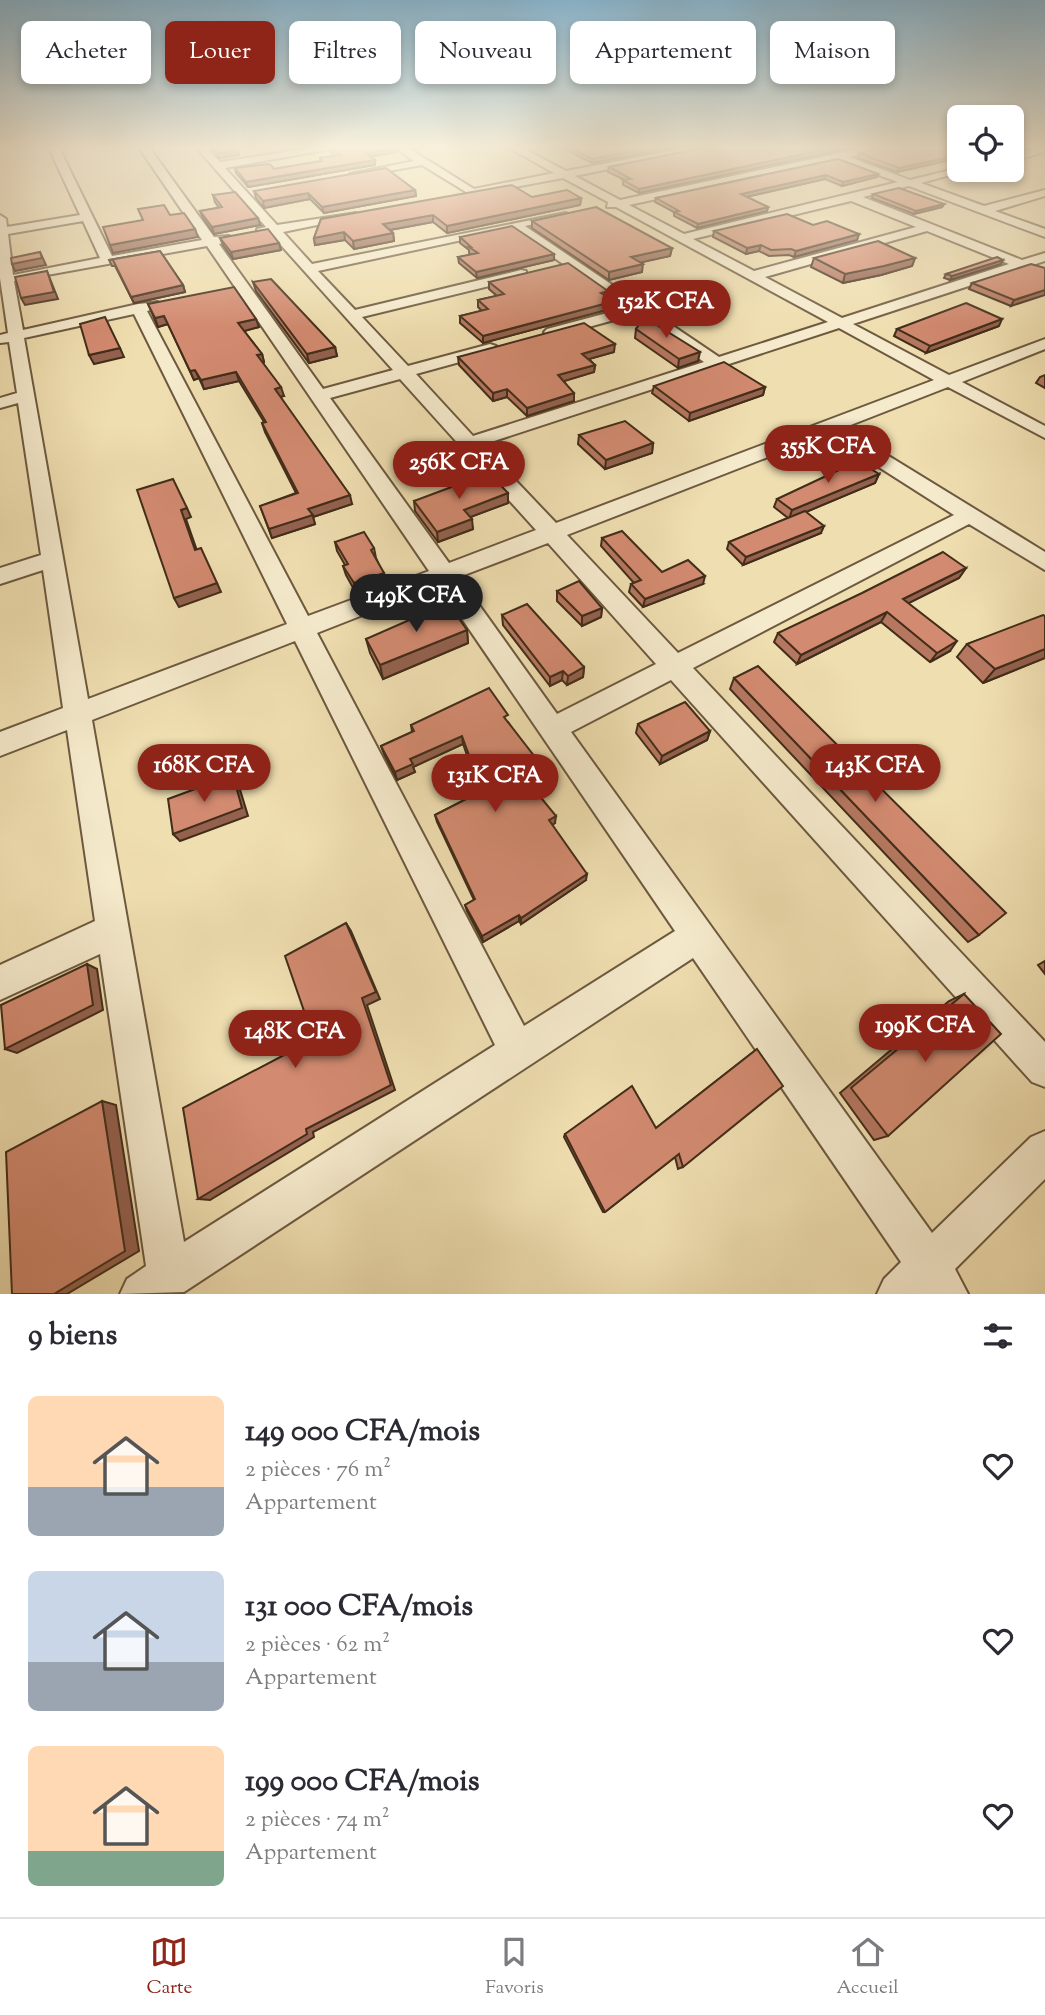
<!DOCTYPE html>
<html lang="fr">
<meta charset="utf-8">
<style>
:root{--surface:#fff;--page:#f2f2f3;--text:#2b2b33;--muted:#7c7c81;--line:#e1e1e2;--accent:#8f2418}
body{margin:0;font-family:"Sorts Mill Goudy",serif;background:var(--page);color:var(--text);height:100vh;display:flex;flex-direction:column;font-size:26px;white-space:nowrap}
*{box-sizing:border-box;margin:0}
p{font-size:23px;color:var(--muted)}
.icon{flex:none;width:38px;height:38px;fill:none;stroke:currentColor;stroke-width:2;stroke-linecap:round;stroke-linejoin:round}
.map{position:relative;height:1294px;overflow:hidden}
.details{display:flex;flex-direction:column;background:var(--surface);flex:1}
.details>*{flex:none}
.guide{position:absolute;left:21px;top:21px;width:1004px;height:63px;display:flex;gap:14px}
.tools{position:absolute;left:947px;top:105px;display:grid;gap:14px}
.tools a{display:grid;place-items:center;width:77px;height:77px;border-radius:10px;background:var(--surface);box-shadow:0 4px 10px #0003;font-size:35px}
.price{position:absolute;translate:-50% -60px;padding:0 16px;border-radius:24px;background:var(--accent);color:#fff;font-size:23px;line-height:46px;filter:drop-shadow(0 2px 4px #0008)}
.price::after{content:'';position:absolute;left:50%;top:42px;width:21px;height:16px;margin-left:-10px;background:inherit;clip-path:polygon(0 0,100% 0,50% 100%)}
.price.on{background:#222;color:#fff}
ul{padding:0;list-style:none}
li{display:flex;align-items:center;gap:21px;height:175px;padding:0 28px}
li span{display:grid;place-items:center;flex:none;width:196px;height:140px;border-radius:10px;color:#555}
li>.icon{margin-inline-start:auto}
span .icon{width:84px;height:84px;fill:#fffc;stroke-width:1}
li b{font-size:30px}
h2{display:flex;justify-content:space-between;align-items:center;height:84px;padding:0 28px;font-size:30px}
.pill{padding:0 24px;border-radius:10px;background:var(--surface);box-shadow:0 4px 10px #0003;font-size:24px;line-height:63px}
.pill.on{background:var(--accent);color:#fff}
.tabs{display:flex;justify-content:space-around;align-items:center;height:98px;border-top:2px solid var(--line);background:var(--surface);font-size:19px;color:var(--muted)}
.tabs a{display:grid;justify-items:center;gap:4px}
.tabs .on{color:var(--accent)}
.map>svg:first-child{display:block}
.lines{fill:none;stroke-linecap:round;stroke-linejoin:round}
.street-casing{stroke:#6d593f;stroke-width:4}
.street{fill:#f5eacc;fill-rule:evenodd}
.wall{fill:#b57760;stroke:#422d19;stroke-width:2}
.shaded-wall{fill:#93614e;stroke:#422d19;stroke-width:2}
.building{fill:#d28a70;stroke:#422d19;stroke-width:2}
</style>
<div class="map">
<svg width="1045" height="1294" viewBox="0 0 1045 1294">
<rect width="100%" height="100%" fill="#efdeb0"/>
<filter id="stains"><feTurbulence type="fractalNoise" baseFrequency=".00286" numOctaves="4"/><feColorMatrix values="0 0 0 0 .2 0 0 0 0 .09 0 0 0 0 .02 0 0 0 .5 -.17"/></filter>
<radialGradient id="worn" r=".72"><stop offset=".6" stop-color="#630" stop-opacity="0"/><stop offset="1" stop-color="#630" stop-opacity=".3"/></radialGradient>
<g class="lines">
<g class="street-casing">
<g id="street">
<path d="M48,146H58L112,256L202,240L138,146H148L214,237L229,236V242L219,244L323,389L393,370L271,234L257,235V229L266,227L195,146H205L220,162L323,146H348L225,168L277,225L356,213V217L283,232L312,264L566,213V217L525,226L719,357L828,322L616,207H607L608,202L563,178L471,195L422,165L355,177L350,174L414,161L393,146H405L474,189L554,173L506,146H519L566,171L698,146H719L575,176L620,200L873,146H893L849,157L910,180L959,168L968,170L921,183L984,206L1045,190V196L995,211L1045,229V237L909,186L863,197L1022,260L1045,253V261L853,324L949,375L1045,339V349L962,382L1045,426V438L948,387L843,428L1045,552V570L969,524L693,668L1045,1042V1087L1032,1082L671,680L571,732L932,1233L1031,1137L1045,1131V1179L955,1269L968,1294H877L884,1279L901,1262L693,958L184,1292L120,1294L127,1279L146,1266L100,954L0,1000V965L95,921L67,730L0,756V732L63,708L43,570L0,584V568L41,555L18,403L0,408V398L17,393L9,342L0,343V335L8,333L0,278V215L6,219L7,227L80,215ZM837,160L898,182L684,234L629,205ZM851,201L916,227L754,271L693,239ZM83,221L100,258L13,275L8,234ZM513,229L626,308L547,329L544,332L547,335L552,337L636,314L704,362L473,436L416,374L496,352L498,349L496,346L490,344L408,366L362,317L526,277V271L521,270L355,310L318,271ZM927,231L1009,264L842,318L765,277ZM207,246L429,571L308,616L147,311L158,308L160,305L158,302L138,304L23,330L14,281ZM134,314L287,624L88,699L24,338ZM839,328L934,380L556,523L482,445ZM400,379L536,530L449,563L330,398ZM827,434L954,515L678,653L567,535ZM548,543L656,664L557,714L459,577ZM439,585L675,931L524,1026L317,633ZM295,641L495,1045L184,1242L92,720Z"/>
<path d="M1045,146V152L1012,161V155Z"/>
</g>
</g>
<use href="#street" class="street"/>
</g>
<g class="wall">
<path d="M207,146H234L239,155L219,158Z"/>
<path d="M559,146H682L592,163Z"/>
<path d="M712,146H860L639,193L623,185V180H625L608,172L609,167Z"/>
<path d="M959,146V158L897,172L858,158L859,153Z"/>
<path d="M330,147L397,152L370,157L375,160V165L248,187L236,173L235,168L274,169L320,161V158L336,156L330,152Z"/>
<path d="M838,159L878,174L877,177L842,186L825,179L746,197L768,207L767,211L697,228L674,216V212L655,202L656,198Z"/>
<path d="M415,190L416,196L324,213L310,199L264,208L256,198L254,191Z"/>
<path d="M873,194L944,204L942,207L914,214L872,198Z"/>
<path d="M213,195L260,225L214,234L203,218L200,211L219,208L215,202Z"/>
<path d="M532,197L581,198L580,205L447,233L433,222L390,230L393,233L394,241L354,249L345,240L315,245L314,238L321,219Z"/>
<path d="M532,221L672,248L670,256L641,262L642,272L609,280L532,228Z"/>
<path d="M813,225L859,234L857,240L794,257L789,255L769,256L759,251L746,254L713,237L714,231Z"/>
<path d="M460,237L554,260L477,278L459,263L458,257L472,255L469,253V250L460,243Z"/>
<path d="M220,238L281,250L233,259L223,245Z"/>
<path d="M160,251L183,285L185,292L134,303L115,266H112L109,260Z"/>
<path d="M814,258H915L912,266L881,275L843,283L811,267Z"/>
<path d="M1001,264L950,280L944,278L946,274Z"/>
<path d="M1045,268L1011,306L969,289L972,283Z"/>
<path d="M253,282L335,347L337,356L309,363L256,291Z"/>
<path d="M489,282L607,297L614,308L483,343L460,323V316L482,311L478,307V300L497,296L489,289Z"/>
<path d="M148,304L259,327L244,331L262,354L264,362L263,363L284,396L280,397L352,504L313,517L315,524L272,538L260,506L296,493L265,432L262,423L264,422L239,381L204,389L199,378L194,380L168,324L158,327Z"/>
<path d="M999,326L926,353L894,336L897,329Z"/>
<path d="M636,329L698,361L678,368L635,338Z"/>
<path d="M614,352L589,359L595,365L594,372L564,381L574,401L527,416L507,397L493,401L459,365L458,357Z"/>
<path d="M1045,375V388L1036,383L1040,377Z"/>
<path d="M654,386L765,387L763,395L689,421L652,393Z"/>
<path d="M579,435L653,443L652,453L605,469L578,444Z"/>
<path d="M879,474L875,483L806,512L821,533L743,565L727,549L729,542L788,518L774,507L777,499Z"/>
<path d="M508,493V503L470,517L473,529L438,542L415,511L414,501Z"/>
<path d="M602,538L662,572L703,584L643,607L629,592L631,584L634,583L601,546Z"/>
<path d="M335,542L374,548L376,558L386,582L356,593L346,575L343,566L345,565L337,551Z"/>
<path d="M966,568L959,578L908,603L950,651L930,662L881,622L797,664L774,642L778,633Z"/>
<path d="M557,591L602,608L601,617L582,626L557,601Z"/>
<path d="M502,615L584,667L583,677L567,685L562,680L550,686L503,625Z"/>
<path d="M1045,616V658L983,683L957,657L967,644Z"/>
<path d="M467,630L468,643L383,679L370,653L366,639Z"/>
<path d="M734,678L979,935L968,942L730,689Z"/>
<path d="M508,722L538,769L524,777L555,823L552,825L586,880L521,924L519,921L483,942L467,911L465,905L474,900L437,822L435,815L480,792L463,744L413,767L415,772L397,780L384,754L381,746L412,732L411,725Z"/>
<path d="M638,724L710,731L707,740L660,764L636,733Z"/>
<path d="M1045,961V974L1038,965Z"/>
<path d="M964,994L888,1136L874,1140L840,1093L949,1001Z"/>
<path d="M757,1049L683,1167L678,1169L675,1157L605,1212H603L564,1137L565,1134L656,1128Z"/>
</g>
<g class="shaded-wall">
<path d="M415,146H435L415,149Z"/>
<path d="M661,146H682L592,163V159Z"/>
<path d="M841,146H860L639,193V189Z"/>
<path d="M397,148V152L365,157V153Z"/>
<path d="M238,150L239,155L219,158L218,153Z"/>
<path d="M959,155V158L897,172L899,168Z"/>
<path d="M375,160V165L248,187L246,182Z"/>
<path d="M878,174L877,177L842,186L843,182Z"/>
<path d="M826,175L825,179L741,198V194Z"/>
<path d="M415,190L416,196L324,213L322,207Z"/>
<path d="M308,193L310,199L264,208L263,201Z"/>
<path d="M581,198L580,205L447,233V226Z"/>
<path d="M944,204L942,207L914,214L916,211Z"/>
<path d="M768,207L767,211L697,228L698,224Z"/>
<path d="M433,215V222L384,231L383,224Z"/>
<path d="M258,218L260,225L214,234L212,227Z"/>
<path d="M195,229L198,237L113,253L110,245Z"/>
<path d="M344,232L345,240L315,245L314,238Z"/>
<path d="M393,233L394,241L354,249L353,241Z"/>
<path d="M859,234L857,240L794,257L796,251Z"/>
<path d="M279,243L281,250L233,259L231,252Z"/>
<path d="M761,245L759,251L746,254L747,248Z"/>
<path d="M672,248L670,256L630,265L631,257Z"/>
<path d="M40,252L46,265L15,271L12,264Z"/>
<path d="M554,254V260L477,278L476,272Z"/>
<path d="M915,258L912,266L881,275L843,283L845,274Z"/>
<path d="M1003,260L1001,264L950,280L952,276Z"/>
<path d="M643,264L642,272L609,280V272Z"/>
<path d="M47,271L58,299L25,305L21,298Z"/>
<path d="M183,285L185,292L134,303L131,297Z"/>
<path d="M1045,290V295L1011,306L1014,300Z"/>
<path d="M615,301L614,308L483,343V336Z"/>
<path d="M164,316L168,324L158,327L155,318Z"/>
<path d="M256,319L259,327L241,332L238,323Z"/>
<path d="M1002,319L999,326L926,353L930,346Z"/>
<path d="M615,344L614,352L582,361V354Z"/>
<path d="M335,347L337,356L309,363L307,354Z"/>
<path d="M120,348L124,357L94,364L89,355Z"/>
<path d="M700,352L698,361L678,368L679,359Z"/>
<path d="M262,354L264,362L260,363L257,355Z"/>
<path d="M595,365L594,372L558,383V375Z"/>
<path d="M195,370L199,378L194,380L190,371Z"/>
<path d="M236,372L239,381L204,389L201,380Z"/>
<path d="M281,387L284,396L277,397L275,389Z"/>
<path d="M765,387L763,395L689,421L690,413Z"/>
<path d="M507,389V397L493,401V393Z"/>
<path d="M574,393V401L527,416V408Z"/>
<path d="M653,443L652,453L605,469L606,460Z"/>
<path d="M879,474L875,483L789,519L792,510Z"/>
<path d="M508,493V503L465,519L464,510Z"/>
<path d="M350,495L352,504L313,517L315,524L272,538L269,529L308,509Z"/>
<path d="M187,508L191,517L186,519L200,559L195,550L181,510Z"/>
<path d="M472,519L473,529L438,542L437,532Z"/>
<path d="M824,526L821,533L743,565L746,557Z"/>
<path d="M966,568L959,578L897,609L903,599Z"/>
<path d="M384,573L386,582L356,593L354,583Z"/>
<path d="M705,576L703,584L643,607L645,599Z"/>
<path d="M217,583L221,592L179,607L174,598Z"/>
<path d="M602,608L601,617L582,626V616Z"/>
<path d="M887,612L881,622L797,664L801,655Z"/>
<path d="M467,630L468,643L383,679L380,665Z"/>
<path d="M957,641L950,651L930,662L937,653Z"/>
<path d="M1045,649V658L983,683L995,669Z"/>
<path d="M584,667L583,677L567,685L568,676Z"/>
<path d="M563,671L562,680L550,686V677Z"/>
<path d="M710,731L707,740L660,764L662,756Z"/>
<path d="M462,736L463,744L413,767L415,772L397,780L395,772L410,759Z"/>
<path d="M538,761V769L519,779V771Z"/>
<path d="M233,775L238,783L248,816L180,841L173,834Z"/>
<path d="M556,816L555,823L548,828L549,820Z"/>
<path d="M587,874L586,880L521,924V918Z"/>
<path d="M519,915V921L483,942L482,936Z"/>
<path d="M346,923L351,931L380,999L367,1005L395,1090L313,1132L314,1137L210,1200L198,1199L306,1129L362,998Z"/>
<path d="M87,964L97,969L103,1010L17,1053L5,1049Z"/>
<path d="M102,1101L116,1105L139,1251L67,1294H54Z"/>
</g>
<g class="building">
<path d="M210,146H234L238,150L218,153Z"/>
<path d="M335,146H395L397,148L365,153L375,160L246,182L235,168L270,164L274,169L322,161L320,158L341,155L330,147Z"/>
<path d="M567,146H661L592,159Z"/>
<path d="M712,146H841L639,189L623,180L631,179L609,167Z"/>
<path d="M888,146H959V155L899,168L859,153Z"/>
<path d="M838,159L878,174L843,182L826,175L741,194L768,207L698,224L674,212L679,211L656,198Z"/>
<path d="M386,168L415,190L322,207L308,193L263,201L254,191Z"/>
<path d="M512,185L532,197L567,190L581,198L447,226L433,215L383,224L393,233L353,241L344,232L314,238L321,219Z"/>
<path d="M899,188L944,204L916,211L873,194Z"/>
<path d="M235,192L258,218L212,227L200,211L222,207L213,195Z"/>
<path d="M164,205L170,215L184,213L195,229L110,245L103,227L143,220L138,209Z"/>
<path d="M596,207L672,248L631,257L643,264L609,272L532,221Z"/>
<path d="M787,214L813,225L827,221L859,234L796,251L791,249L771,250L761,245L747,248L714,231Z"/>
<path d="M512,226L554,254L476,272L458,257L478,253L469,247H471L460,237Z"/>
<path d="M268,229L279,243L231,252L220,238Z"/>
<path d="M878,241L915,258L884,266L845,274L814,258Z"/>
<path d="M160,251L183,285L131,297L113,260H109Z"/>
<path d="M40,252L42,258L12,264L11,258Z"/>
<path d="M997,257L1003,260L952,276L946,274Z"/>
<path d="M568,263L608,291L601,293L615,301L483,336L460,316L488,309L478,300L504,294L489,282Z"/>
<path d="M1031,264L1045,268V290L1014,300L972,283Z"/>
<path d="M47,271L54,292L21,298L15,277Z"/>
<path d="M271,279L335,347L307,354L253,282Z"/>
<path d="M234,287L256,319L238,323L262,354L257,355L281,387L275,389L350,495L308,509L313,515L269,529L260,506L298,493L262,423L266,422L236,372L201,380L195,370L190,371L164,316L155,318L148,304Z"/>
<path d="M966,303L1002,319L930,346L897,329Z"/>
<path d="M105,317L120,348L89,355L80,324Z"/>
<path d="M644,317L700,352L679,359L636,329Z"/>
<path d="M584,323L615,344L582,354L595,365L558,375L574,393L527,408L507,389L493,393L458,357Z"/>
<path d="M724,362L765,387L690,413L654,386Z"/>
<path d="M625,421L653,443L606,460L579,435Z"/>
<path d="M858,461L879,474L792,510L777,499Z"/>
<path d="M489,473L508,493L464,510L472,519L437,532L414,501Z"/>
<path d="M173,479L187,508L181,510L195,550L201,548L217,583L174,598L137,490Z"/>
<path d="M805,511L824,526L746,557L729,542Z"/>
<path d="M622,531L662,572L688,560L705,576L645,599L631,584L641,580L602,538Z"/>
<path d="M364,532L374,548L371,550L384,573L354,583L343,566L348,564L335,542Z"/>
<path d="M943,552L966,568L903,599L957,641L937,653L887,612L801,655L778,633L862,593Z"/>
<path d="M579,581L602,608L582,616L557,591Z"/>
<path d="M448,603L467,630L380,665L366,639Z"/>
<path d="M527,604L584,667L568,676L563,671L550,677L502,615Z"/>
<path d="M1043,615L1045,616V649L995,669L967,644Z"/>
<path d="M758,666L1006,913L979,935L734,678Z"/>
<path d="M489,688L508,715L504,717L538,761L519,771L556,816L549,820L587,874L521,918L519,915L482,936L465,905L475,899L435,815L482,791L462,736L410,759L413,764L395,772L381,746L414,731L411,725Z"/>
<path d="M685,702L710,731L662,756L638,724Z"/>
<path d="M233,775L242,808L173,834L168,799Z"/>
<path d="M346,923L376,992L362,998L391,1085L306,1129L307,1134L198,1199L183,1108L307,1043L313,1037L285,956Z"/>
<path d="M87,964L93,1005L5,1049L1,1005Z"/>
<path d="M964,994L1001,1034L888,1136L851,1088Z"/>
<path d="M757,1049L783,1086L683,1167L679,1154L605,1212L565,1134L632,1086L656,1128Z"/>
<path d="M102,1101L125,1251L54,1294H12L6,1152Z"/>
</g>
<linearGradient id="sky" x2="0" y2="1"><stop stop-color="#89b7d1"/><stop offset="0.45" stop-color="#f8f0db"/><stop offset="1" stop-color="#f8f0db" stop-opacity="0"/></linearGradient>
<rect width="1045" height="327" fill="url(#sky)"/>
<rect width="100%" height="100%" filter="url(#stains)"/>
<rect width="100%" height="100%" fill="url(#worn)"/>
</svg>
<div class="tools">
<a><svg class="icon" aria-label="locate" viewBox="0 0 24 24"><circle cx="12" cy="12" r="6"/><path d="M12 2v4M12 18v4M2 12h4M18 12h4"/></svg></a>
</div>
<b class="price" style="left:666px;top:340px">152K CFA</b>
<b class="price" style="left:828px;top:485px">355K CFA</b>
<b class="price" style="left:459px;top:501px">256K CFA</b>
<b class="price on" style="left:416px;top:634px">149K CFA</b>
<b class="price" style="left:204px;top:804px">168K CFA</b>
<b class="price" style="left:875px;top:804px">143K CFA</b>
<b class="price" style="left:495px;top:814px">131K CFA</b>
<b class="price" style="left:925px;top:1064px">199K CFA</b>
<b class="price" style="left:295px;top:1070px">148K CFA</b>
<div class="guide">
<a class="pill">Acheter</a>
<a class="pill on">Louer</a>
<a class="pill">Filtres</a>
<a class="pill">Nouveau</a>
<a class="pill">Appartement</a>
<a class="pill">Maison</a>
</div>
</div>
<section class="details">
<h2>9 biens<svg class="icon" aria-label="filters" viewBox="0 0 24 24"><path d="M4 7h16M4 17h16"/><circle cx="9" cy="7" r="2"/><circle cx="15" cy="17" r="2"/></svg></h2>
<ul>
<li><span style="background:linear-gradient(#ffd9b3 65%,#9aa5b1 0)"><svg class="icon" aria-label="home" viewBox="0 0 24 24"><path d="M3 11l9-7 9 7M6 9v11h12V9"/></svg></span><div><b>149 000 CFA/mois</b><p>2 pièces · 76 m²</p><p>Appartement</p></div><svg class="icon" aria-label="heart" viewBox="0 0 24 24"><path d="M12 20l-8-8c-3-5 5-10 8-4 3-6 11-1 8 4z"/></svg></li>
<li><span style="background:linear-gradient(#c9d6e8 65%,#9aa5b1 0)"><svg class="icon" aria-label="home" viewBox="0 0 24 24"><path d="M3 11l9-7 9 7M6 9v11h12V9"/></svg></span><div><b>131 000 CFA/mois</b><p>2 pièces · 62 m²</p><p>Appartement</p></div><svg class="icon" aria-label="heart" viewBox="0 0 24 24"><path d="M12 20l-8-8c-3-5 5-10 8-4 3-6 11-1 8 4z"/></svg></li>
<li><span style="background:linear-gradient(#ffd9b3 75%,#7fa58c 0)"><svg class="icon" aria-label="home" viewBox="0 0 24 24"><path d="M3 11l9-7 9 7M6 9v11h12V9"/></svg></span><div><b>199 000 CFA/mois</b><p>2 pièces · 74 m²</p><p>Appartement</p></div><svg class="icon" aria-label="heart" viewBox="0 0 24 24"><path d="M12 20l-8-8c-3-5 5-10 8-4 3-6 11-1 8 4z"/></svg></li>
</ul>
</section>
<nav class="tabs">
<a class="on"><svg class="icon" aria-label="map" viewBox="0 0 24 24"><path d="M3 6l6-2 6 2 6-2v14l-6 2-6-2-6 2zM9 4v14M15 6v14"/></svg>Carte</a>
<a><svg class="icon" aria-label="saved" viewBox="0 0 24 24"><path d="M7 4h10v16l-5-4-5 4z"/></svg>Favoris</a>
<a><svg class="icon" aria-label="home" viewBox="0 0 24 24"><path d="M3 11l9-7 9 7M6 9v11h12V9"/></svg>Accueil</a>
</nav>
